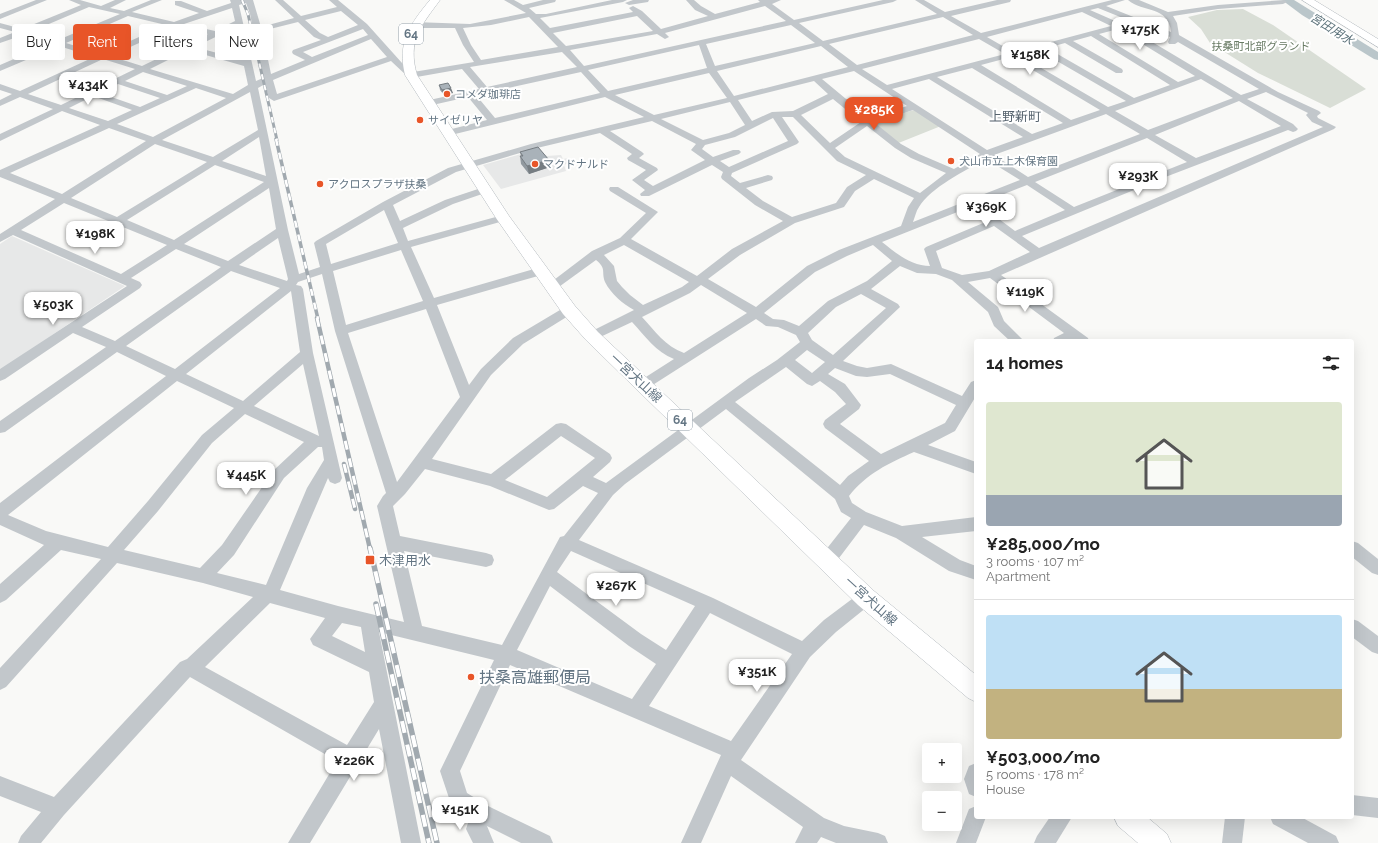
<!DOCTYPE html>
<meta charset="utf-8">
<style>
:root{--surface:#fff;--page:#f2f2f2;--text:#222;--muted:#767676;--line:#e0e0e0;--accent:#e85528}
body{margin:0;font-family:Raleway,"Noto Sans JP",sans-serif;background:var(--page);color:var(--text);height:100vh;display:flex;flex-direction:column;font-size:15px;white-space:nowrap}
*{box-sizing:border-box;margin:0}
p{font-size:13px;color:var(--muted)}
.icon{flex:none;width:22px;height:22px;fill:none;stroke:currentColor;stroke-width:2;stroke-linecap:round;stroke-linejoin:round}
.map{position:relative;flex:1;overflow:hidden}
.panel{position:absolute;left:974px;top:339px;width:380px;height:480px;display:flex;flex-direction:column;background:var(--surface);border-radius:4px;box-shadow:0 4px 16px #0002}
.panel>*{flex:none}
.hud{position:absolute;left:12px;top:24px;width:380px;height:36px;display:flex;gap:8px}
.fabs{position:absolute;left:922px;top:743px;display:grid;gap:8px}
.fabs a{display:grid;place-items:center;width:40px;height:40px;border-radius:4px;background:var(--surface);box-shadow:0 4px 16px #0002;font-size:20px}
.price{position:absolute;translate:-50% -34px;padding:0 9px;border-radius:8px;background:#fff;color:#222;font-size:13px;line-height:26px;filter:drop-shadow(0 1px 2px #0008)}
.price::after{content:'';position:absolute;left:50%;top:24px;width:12px;height:9px;margin-left:-6px;background:inherit;clip-path:polygon(0 0,100% 0,50% 100%)}
.price.on{background:var(--accent);color:#fff}
ul{padding:0;list-style:none}
li{display:grid;align-content:center;gap:8px;height:212px;padding:0 12px}
li+li{border-top:1px solid var(--line)}
li span{display:grid;place-items:center;height:124px;border-radius:4px;color:#555}
li>.icon{margin-inline-start:auto}
span .icon{width:72px;height:72px;fill:#fffc;stroke-width:1}
li b{font-size:17px}
h2{display:flex;justify-content:space-between;align-items:center;height:48px;padding:0 12px;font-size:17px}
.pill{padding:0 14px;border-radius:4px;background:var(--surface);box-shadow:0 4px 16px #0002;font-size:14px;line-height:36px}
.pill.on{background:var(--accent);color:#fff}
.map>svg:first-child{display:block}
.built{fill:#e7e8e8}
.green{fill:#d9ded6}
.lines{fill:none;stroke-linecap:round;stroke-linejoin:round}
.river{fill:#bac6ca;fill-rule:evenodd}
.major-casing{stroke:#b3b9be;stroke-width:1}
.minor{fill:#c2c7cb;fill-rule:evenodd}
.major{fill:#fff;fill-rule:evenodd}
.rail-far3-casing{stroke:#a1a9af;stroke-width:3}
.rail-far2-casing{stroke:#a1a9af;stroke-width:3.5}
.rail-far1-casing{stroke:#a1a9af;stroke-width:4.5}
.rail-casing{stroke:#a1a9af;stroke-width:5.5}
.rail-far3{stroke:#fff;stroke-width:2;stroke-dasharray:5.5;stroke-linecap:butt}
.rail-far2{stroke:#fff;stroke-width:2.5;stroke-dasharray:7;stroke-linecap:butt}
.rail-far1{stroke:#fff;stroke-width:3;stroke-dasharray:9;stroke-linecap:butt}
.rail{stroke:#fff;stroke-width:4;stroke-dasharray:12;stroke-linecap:butt}
.wall{fill:#91999f}
.shaded-wall{fill:#767d82}
.building{fill:#a9b2b9;stroke:#767d82}
.poi-dot{fill:#e85528;stroke:#fff;stroke-width:1.5}
.labels{text-anchor:middle;dominant-baseline:central;stroke-width:4;stroke-linejoin:round;paint-order:stroke}
.far-park-label{font-size:11px;fill:#677a63;stroke:#fff}
.far-poi-label{font-size:11px;fill:#637583;stroke:#fff;text-anchor:start}
.far-water-label{font-size:12px;font-style:italic;fill:#5e747c;stroke:#fff}
.shield{fill:#fff;stroke:#929ea8;stroke-width:1}
.shield-label{font-size:12px;font-weight:bold;fill:#637583}
.far-quarter-label{font-size:13px;fill:#56636e;stroke:#fff}
.street-label{font-size:13px;fill:#637583;stroke:#fff}
.poi-label{font-size:13px;fill:#637583;stroke:#fff;text-anchor:start}
.near-poi-label{font-size:16px;fill:#637583;stroke:#fff;text-anchor:start}
</style>
<div class="map">
<svg width="1378" height="843" viewBox="0 0 1378 843">
<rect width="100%" height="100%" fill="#f9f9f7"/>
<g class="built">
<path d="M539,149L547,156L561,155L563,159L568,158L573,161L564,165L566,171L501,189L483,165Z"/>
<path d="M12,236L125,286L0,370V244Z"/>
</g>
<g class="green">
<path d="M1243,9L1273,25L1366,89L1330,108L1258,73L1210,43L1201,29L1188,17L1217,10Z"/>
<path d="M914,110L941,126L896,144L873,122Z"/>
</g>
<g class="lines">
<path class="river" d="M1282,0H1294L1378,52V60L1374,59L1302,15Z"/>
<g class="major-casing">
<g id="major">
<path d="M430,0H440C421,26 407,41 417,75L509,216L575,306L598,332L874,591L976,675V702L968,698L858,605L586,340L563,314L496,218L405,75C397,43 410,24 430,0Z"/>
<path d="M1302,0H1314L1378,39V47Z"/>
<path d="M1114,817H1147L1167,834L1171,843H1138L1118,826Z"/>
</g>
</g>
<g class="minor">
<path d="M36,0H47L0,19V14Z"/>
<path d="M69,0H80L101,6L115,0H126L110,8L124,11L151,0H162L132,12L174,22L199,13L175,5V1H181L207,11L231,3L230,0H253L261,27L294,18L275,0H283L301,16L337,7L329,0H338L367,24L402,63L413,72L474,62L463,45L455,28H423L414,26V22L470,24L526,13L504,0H514L523,5L543,0H556L555,2L529,8L536,14H546L612,0H627L623,2L540,18L550,28L633,12L629,8L633,6L642,11L661,29L708,16L695,10L686,0H694L701,6L715,14L760,2L758,0H781L772,4L794,20L883,0H897L893,2L799,23L823,41L937,14L915,0H924L945,12L997,0H1011L1010,2L951,16L981,33L1112,0H1125L1106,6L1171,32C1168,5 1143,13 1128,0H1139L1168,12L1218,5L1284,0L1287,2L1283,4L1218,9L1173,16L1177,23L1179,35L1278,92L1319,111L1321,113L1317,116L1318,118L1336,127L1334,129L1001,275L1088,338L1089,341H1074L1072,340L1053,341L1054,338L1064,333L990,278L968,282L998,307L1004,321L1024,341H1010L994,326L988,312L952,280L936,274L917,273L900,266L871,289L898,304L900,307L843,361L857,366L867,368L891,364L962,396L971,382L976,380V396L955,431L928,445L976,462V474L914,452C889,463 866,474 849,496L852,503L866,512L902,526L976,517V531L922,537L960,560L976,566V580L949,571L896,538L864,525L833,566L827,568L821,566L819,561L821,556L851,518L841,512L835,499L726,409L625,484L613,495L579,540L713,598L802,641L824,620L860,593L866,590L872,593L874,598L872,603L836,632L810,657L741,760L824,818L844,826L878,833L885,836L888,843H836L821,837L817,843H795L803,827L731,776L701,843H681L721,755L510,665L460,771L467,793L488,806L550,836L553,843H521L487,826L494,843H473L466,829L470,817L452,807L440,771L494,660L379,632L421,843H401L379,729L310,843H288L337,761L190,677L64,815L41,843H18L21,836L41,812L0,796V776L54,797L180,662L187,659L253,597L203,583L117,563L6,687L0,690V668L101,559L61,550L6,600L0,603V584L44,545L0,525V503L166,376L117,352L5,432L0,433V421L106,347L73,333L5,379L0,381V369L127,286L13,235L0,242V234L55,199L0,177V170L100,125L62,111L0,141V134L53,109L20,97L0,106V100L12,94L0,90V84L20,91L94,57L59,46L0,71V65L51,43L23,35L0,43V38L15,32L0,28V23L22,29L81,5ZM246,3L250,14L263,78L256,81L239,5ZM765,6L786,21L584,66L570,50L657,34L665,39L669,37L665,33ZM89,7L120,14L58,40L30,32ZM232,8L235,21L215,31L184,24ZM1098,8L1170,37L1168,42L1169,44H1175L1178,42L1259,89L1241,95L1122,24L1090,10ZM341,11L358,25L328,37L320,33L305,20ZM1082,12L1111,26L1013,52L987,37ZM128,16L166,25L101,54L66,43ZM637,16L653,31L566,46L553,33ZM529,17L558,47L481,60L471,45L463,28L491,25ZM943,17L973,35L857,65L829,44ZM298,22L314,37L321,40L293,50L292,52L293,54L305,60L271,74L262,31ZM791,25L815,43L715,66L706,44ZM175,27L208,34L142,66L110,56ZM236,27L243,60L195,47ZM363,29L368,35L312,57L303,52ZM1118,29L1195,76L1178,82L1099,34ZM1091,36L1170,85L1134,98L1047,48L1065,43L1116,73H1122L1123,71L1122,69L1073,41ZM371,39L387,57L277,94L273,80ZM979,39L1005,54L887,85L862,69ZM699,45L707,68L608,91L588,70ZM821,46L848,67L734,96L717,71ZM188,50L244,66L248,85L233,94L150,69ZM1038,50L1126,101L1108,107L1019,55ZM562,52L577,67L487,87L470,67ZM1011,57L1100,110L1071,120L981,65ZM103,59L135,69L61,105L28,94ZM391,61L408,77L411,78L462,69L479,89L425,101L423,103L428,106L468,97L487,120L444,131L442,133L444,135L447,136L605,97L644,117L531,144L448,168L383,202L316,241L314,243L320,267L299,274L288,230L258,88L265,84L269,98L274,101ZM972,68L1063,123L1032,134L937,77ZM854,71L907,106L869,118L822,79ZM143,72L187,86L167,95L125,81ZM581,72L600,93L495,118L476,95ZM709,73L727,98L654,115L615,95ZM929,79L1023,137L987,150L892,89ZM1201,79L1233,98L1148,130L1115,111ZM814,81L828,94L793,111L772,112L752,121L738,100ZM118,84L160,98L140,107L100,93ZM196,88L226,98L153,137L117,124ZM250,92L258,130L213,157L162,140ZM1266,92L1308,113L1306,115L1312,122L1323,127L1039,248L1022,236L1168,176L1288,130L1293,132L1296,131L1298,129L1293,124L1247,99ZM93,96L132,110L108,121L69,108ZM833,99L861,122L830,143L801,115ZM1239,101L1281,126L1196,158L1155,135ZM730,102L745,125L729,133L703,140L661,119ZM913,110L980,154L954,169L919,154L901,144L875,123ZM1106,114L1140,134L1028,177L994,155ZM782,117H793L837,161L866,175L847,187L836,203L792,217L763,201L746,188L772,180L773,178L772,176L768,175L740,183L731,176L732,173L797,144L799,142ZM773,118L788,141L729,167L720,161L739,154L741,152L739,150H733L713,157L702,149L705,145L735,137ZM652,121L696,144L691,150L705,160L653,186L644,180L658,170L657,168L639,158L644,154L642,152L610,131ZM867,126L895,148L911,158L946,173L920,193L845,157L835,148ZM109,128L146,141L62,194L10,173ZM600,133L632,154L627,158L628,160L646,170L632,180L645,190L640,194L641,196H649L712,165L723,172L721,177L722,179L755,205L783,221L732,249L697,276L631,239L658,212L618,187H610L609,189L610,191L646,213L620,238L592,251L546,286L548,289H556L596,260C607,269 601,271 605,282C611,294 623,304 634,310L588,333L586,336L588,339L592,340L596,339L632,322C645,336 656,352 674,359L638,382L636,385L638,388L643,390L648,388L756,319L766,326L778,327L796,335L800,342L777,360L749,378L606,483L593,477L610,462L612,458L610,454L566,424L561,423L556,424L491,474L432,459L491,375L523,344L573,313L575,310L573,307L569,306L565,307L513,338L481,369L469,385L437,305L545,274L547,271L545,268L541,267L434,298L411,247L507,220L508,218L503,215L408,241L403,228L453,204L488,192L489,190L484,187L445,200L400,221L393,205L456,172L537,148ZM259,137L266,176L222,161ZM1147,138L1187,162L1074,207L1035,182ZM155,144L207,162L117,217L71,198ZM986,159L1020,180L913,222C915,217 916,211 919,207C930,188 966,170 986,159ZM215,165L264,182L174,240L127,220ZM874,179L914,198L908,207L901,226L839,250L807,266L756,307L708,279L740,255L795,223L844,207L855,191ZM1027,185L1065,210L1015,231L979,204ZM269,188L276,229L228,261L184,244ZM64,203L167,245L121,274L21,230ZM970,207L988,221L926,247L924,249L930,266C911,266 896,253 882,242ZM384,210L398,243L331,264L326,244ZM994,226L1030,252L989,271L962,275L942,268L936,251ZM278,238L288,279L287,281L239,265ZM624,245L689,282L682,287L643,305L630,295L622,287L617,281L614,266L604,255ZM873,245L892,261L867,281L828,301L799,326L784,320L773,319L764,313L815,272L847,256ZM176,249L221,267L115,341L82,327L140,288L142,285L140,282L131,278ZM401,250L423,301L346,325L333,271ZM231,271L280,288L175,369L126,346ZM322,274L335,331L386,493L383,496L377,506L404,622L338,606L280,590L328,478L330,482L335,484L340,482L342,478L313,353L303,289L301,286L296,285L298,282ZM701,285L747,313L684,353C665,346 655,331 642,317L690,293ZM291,291L300,352L243,401L186,374ZM861,294L886,308L833,355L812,340L808,333L836,307ZM426,309L460,397L397,482L348,333ZM807,350L825,362L812,373L795,360ZM303,364L319,436L254,406ZM786,367L807,384L812,386L820,381L835,392L846,404L825,420L823,424L825,428L869,461L848,476L840,485L735,402ZM835,368L856,376L867,377L890,374L956,405L945,423L881,454L840,424L859,409L861,405L845,384L828,374ZM177,381L234,408L202,435L148,501L108,547L46,531L8,515ZM245,414L304,442L274,470L222,545L200,568L124,550L158,511L212,443ZM561,436L595,458L547,497L505,480ZM318,447H322L324,460L307,488L266,585L217,573L234,555L284,478ZM425,469L490,486L549,510L554,509L583,486L598,493L564,536L560,537L502,645L422,626L404,551L486,567L492,565L494,560L492,555L486,553L400,536L393,506L405,494ZM571,551L695,606L666,650L641,634L557,572ZM550,586L629,646L656,664L632,699L517,650ZM270,603L325,618L310,639L313,645L369,672L374,702L347,745L205,667ZM710,613L792,654L731,741L649,706ZM342,623L361,627L365,652L332,636Z"/>
<path d="M633,0H649L648,2L629,5L625,3Z"/>
<path d="M1352,541L1358,543L1378,559V575L1372,573L1352,557Z"/>
<path d="M1352,619L1358,621L1378,636V654L1372,652L1352,637Z"/>
<path d="M976,763V797L969,794L964,779L969,766Z"/>
<path d="M1352,795L1378,798V818L1352,815Z"/>
<path d="M976,806V817H986L976,843H956L969,809Z"/>
<path d="M1050,817H1072L1056,843H1034L1037,836Z"/>
<path d="M1225,817H1245L1242,843H1222Z"/>
<path d="M1270,817H1301L1336,836L1339,843H1308L1273,824Z"/>
</g>
<use href="#major" class="major"/>
<g class="rail-far3-casing">
<path id="rail-far3" d="M242,0L248,14L277,140"/>
</g>
<g class="rail-far2-casing">
<path id="rail-far2" d="M276,139L318,319"/>
</g>
<g class="rail-far1-casing">
<g id="rail-far1">
<path d="M317,318L370,549"/>
<path d="M344,464L355,509"/>
</g>
</g>
<g class="rail-casing">
<g id="rail">
<path d="M370,548L437,843"/>
<path d="M376,604L429,843"/>
</g>
</g>
<use href="#rail-far3" class="rail-far3"/>
<use href="#rail-far2" class="rail-far2"/>
<use href="#rail-far1" class="rail-far1"/>
<use href="#rail" class="rail"/>
</g>
<g class="wall">
<path d="M439,85L453,93L444,95L440,90Z"/>
<path d="M520,152L549,160L550,167L529,174L521,164L520,156H521Z"/>
</g>
<g class="shaded-wall">
<path d="M451,88L453,93L444,95L442,90Z"/>
<path d="M549,160L550,167L529,174L527,166Z"/>
</g>
<g class="building">
<path d="M448,83L451,88L442,90L439,85Z"/>
<path d="M538,147L549,160L527,166L520,156H523L520,152Z"/>
</g>
<g class="poi-dot">
<circle cx="447" cy="94" r="4"/>
<circle cx="420" cy="120" r="4"/>
<circle cx="951" cy="161" r="4"/>
<circle cx="535" cy="164" r="4"/>
<circle cx="320" cy="184" r="4"/>
<rect x="365" y="555" width="10" height="10" rx="2"/>
<circle cx="471" cy="677" r="4"/>
</g>
<g class="labels">
<g class="far-park-label">
<text x="1261" y="46">扶桑町北部グランド</text>
</g>
<g class="far-poi-label">
<text x="455" y="94">コメダ珈琲店</text>
<text x="428" y="120">サイゼリヤ</text>
<text x="959" y="161">犬山市立上木保育園</text>
<text x="543" y="164">マクドナルド</text>
<text x="328" y="184">アクロスプラザ扶桑</text>
</g>
<g class="far-water-label">
<text transform="translate(1332 29) rotate(32)">宮田用水</text>
</g>
<g class="shield">
<rect x="399" y="24" width="24" height="20" rx="3"/>
<rect x="668" y="410" width="24" height="20" rx="3"/>
</g>
<g class="shield-label">
<text x="411" y="34">64</text>
<text x="680" y="420">64</text>
</g>
<g class="far-quarter-label">
<text x="1015" y="116">上野新町</text>
</g>
<g class="street-label">
<text transform="translate(636 378) rotate(43)">一宮犬山線</text>
<text transform="translate(871 601) rotate(42)">一宮犬山線</text>
</g>
<g class="poi-label">
<text x="379" y="560">木津用水</text>
</g>
<g class="near-poi-label">
<text x="479" y="677">扶桑高雄郵便局</text>
</g>
</g>
</svg>
<div class="fabs">
<a>+</a>
<a>−</a>
</div>
<b class="price" style="left:1140px;top:51px">¥175K</b>
<b class="price" style="left:1030px;top:76px">¥158K</b>
<b class="price" style="left:88px;top:106px">¥434K</b>
<b class="price on" style="left:874px;top:131px">¥285K</b>
<b class="price" style="left:1138px;top:197px">¥293K</b>
<b class="price" style="left:986px;top:228px">¥369K</b>
<b class="price" style="left:95px;top:255px">¥198K</b>
<b class="price" style="left:1025px;top:313px">¥119K</b>
<b class="price" style="left:53px;top:326px">¥503K</b>
<b class="price" style="left:246px;top:496px">¥445K</b>
<b class="price" style="left:616px;top:607px">¥267K</b>
<b class="price" style="left:757px;top:693px">¥351K</b>
<b class="price" style="left:354px;top:782px">¥226K</b>
<b class="price" style="left:460px;top:831px">¥151K</b>
<div class="hud">
<a class="pill">Buy</a>
<a class="pill on">Rent</a>
<a class="pill">Filters</a>
<a class="pill">New</a>
</div>
<section class="panel">
<h2>14 homes<svg class="icon" aria-label="filters" viewBox="0 0 24 24"><path d="M4 7h16M4 17h16"/><circle cx="9" cy="7" r="2"/><circle cx="15" cy="17" r="2"/></svg></h2>
<ul>
<li><span style="background:linear-gradient(#dfe7d0 75%,#9aa5b1 0)"><svg class="icon" aria-label="home" viewBox="0 0 24 24"><path d="M3 11l9-7 9 7M6 9v11h12V9"/></svg></span><div><b>¥285,000/mo</b><p>3 rooms · 107 m²</p><p>Apartment</p></div></li>
<li><span style="background:linear-gradient(#bfe0f5 60%,#c2b280 0)"><svg class="icon" aria-label="home" viewBox="0 0 24 24"><path d="M3 11l9-7 9 7M6 9v11h12V9"/></svg></span><div><b>¥503,000/mo</b><p>5 rooms · 178 m²</p><p>House</p></div></li>
</ul>
</section>
</div>
